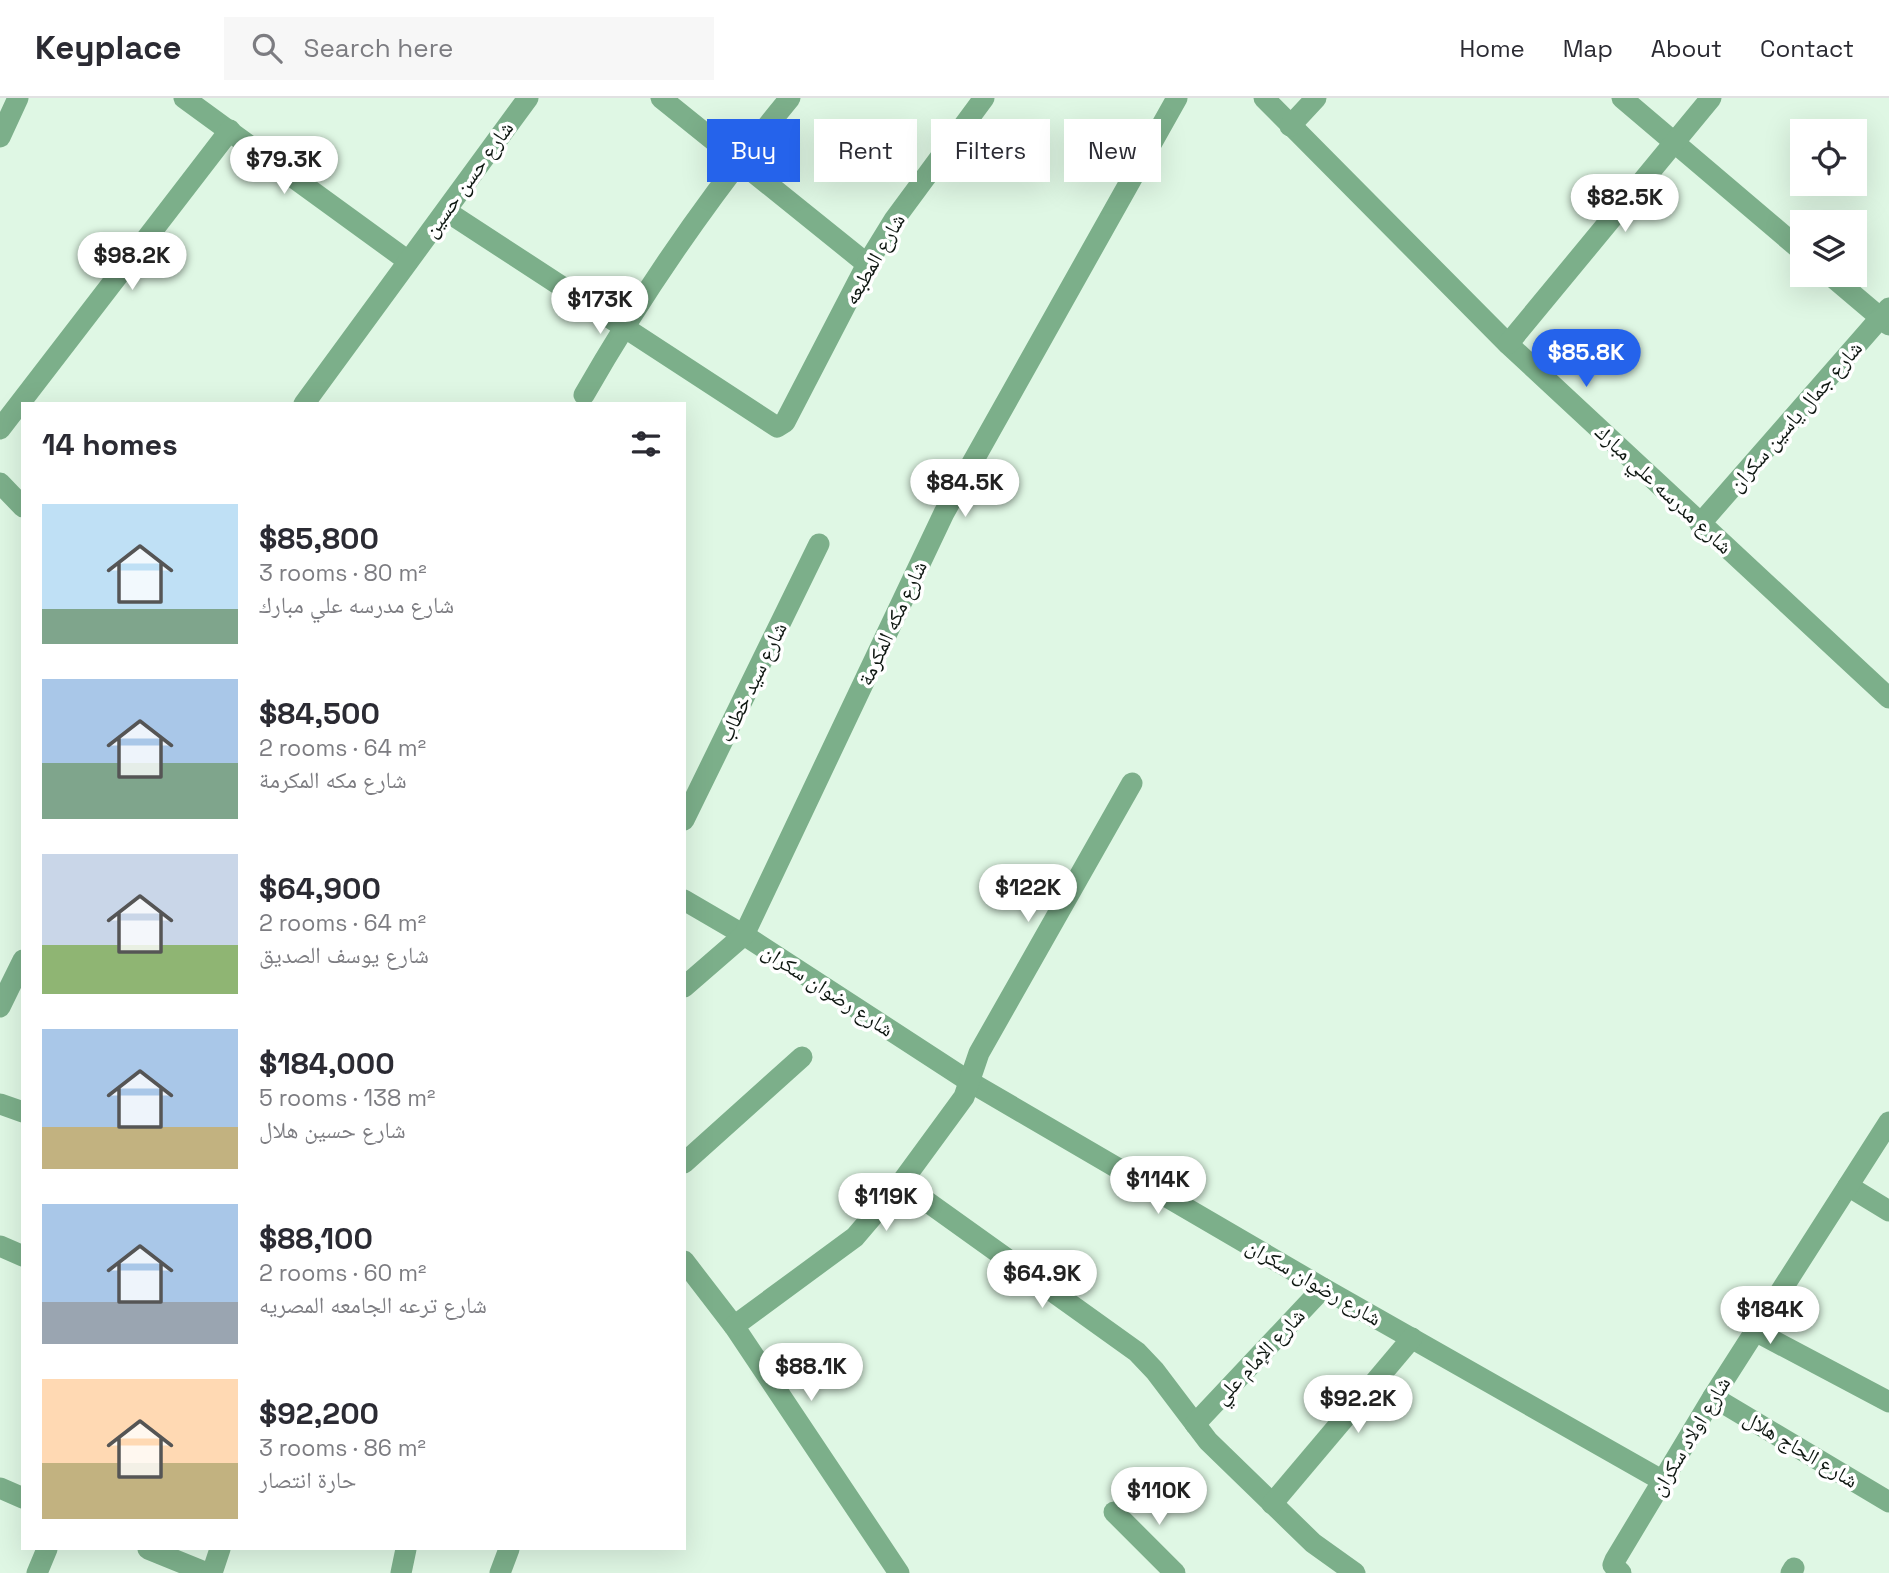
<!DOCTYPE html>
<meta charset="utf-8">
<style>
:root{--surface:#fff;--page:#f7f7f7;--text:#2b2b33;--muted:#7c7c81;--line:#e1e1e2;--accent:#2563eb}
body{margin:0;font-family:"Space Grotesk","Noto Naskh Arabic",sans-serif;background:var(--page);color:var(--text);height:100vh;display:flex;flex-direction:column;font-size:26px;white-space:nowrap}
*{box-sizing:border-box;margin:0}
p{font-size:23px;color:var(--muted)}
.icon{flex:none;width:38px;height:38px;fill:none;stroke:currentColor;stroke-width:2;stroke-linecap:round;stroke-linejoin:round}
.map{position:relative;flex:1;overflow:hidden}
.drawer{position:absolute;left:21px;top:304px;width:665px;height:1148px;display:flex;flex-direction:column;background:var(--surface);border-radius:0px;box-shadow:0 7px 28px #0002}
.drawer>*{flex:none}
.top-card{position:absolute;left:707px;top:21px;width:665px;height:63px;display:flex;gap:14px}
.buttons{position:absolute;left:1790px;top:21px;display:grid;gap:14px}
.buttons a{display:grid;place-items:center;width:77px;height:77px;border-radius:0px;background:var(--surface);box-shadow:0 7px 28px #0002;font-size:35px}
.price{position:absolute;translate:-50% -60px;padding:0 16px;border-radius:24px;background:#fff;color:#222;font-size:23px;line-height:46px;filter:drop-shadow(0 2px 4px #0008)}
.price::after{content:'';position:absolute;left:50%;top:42px;width:21px;height:16px;margin-left:-10px;background:inherit;clip-path:polygon(0 0,100% 0,50% 100%)}
.price.active{background:var(--accent);color:#fff}
ul{padding:0;list-style:none}
li{display:flex;align-items:center;gap:21px;height:175px;padding:0 21px}
li span{display:grid;place-items:center;flex:none;width:196px;height:140px;border-radius:0px;color:#555}
li>.icon{margin-inline-start:auto}
span .icon{width:84px;height:84px;fill:#fffc;stroke-width:1}
li b{font-size:30px}
h2{display:flex;justify-content:space-between;align-items:center;height:84px;padding:0 21px;font-size:30px}
.pill{padding:0 24px;border-radius:0px;background:var(--surface);box-shadow:0 7px 28px #0002;font-size:24px;line-height:63px}
.pill.active{background:var(--accent);color:#fff}
header{display:flex;align-items:center;gap:42px;box-sizing:border-box;height:98px;padding:0 35px;background:var(--surface);border-bottom:2px solid var(--line)}
header strong{font-size:33px}
nav{display:flex;gap:38px;margin-inline-start:auto;font-size:24px}
.search{width:490px;height:63px;background:var(--page);display:flex;align-items:center;gap:18px;box-sizing:border-box;padding:0 24px;border-radius:0px;color:var(--muted);font-size:26px}
.map>svg:first-child{display:block}
.lines{fill:none;stroke-linecap:round;stroke-linejoin:round}
.minor{stroke:#7caf8a;stroke-width:21}
.labels{text-anchor:middle;dominant-baseline:central;stroke-width:7;stroke-linejoin:round;paint-order:stroke}
.street-label{font-size:21px;fill:#0e1711;stroke:#fff}
</style>
<header>
<strong>Keyplace</strong>
<div class="search"><svg class="icon" aria-label="search" viewBox="0 0 24 24"><circle cx="10" cy="10" r="6"/><path d="M15 15l6 6"/></svg>Search here</div>
<nav><a>Home</a><a>Map</a><a>About</a><a>Contact</a></nav>
</header>
<div class="map">
<svg width="1889" height="1475" viewBox="0 0 1889 1475">
<rect width="100%" height="100%" fill="#dff7e4"/>
<g class="lines">
<g class="minor">
<path d="M184,0L408,163"/>
<path d="M661,0L867,166"/>
<path d="M1264,0L1508,246L1889,600"/>
<path d="M1622,0L1802,153"/>
<path d="M1290,28L1316,0"/>
<path d="M0,39L18,0"/>
<path d="M446,113L777,329L785,324L867,166L894,122L984,0"/>
<path d="M1830,177L1889,227"/>
<path d="M1508,246L1711,0"/>
<path d="M584,297C644,192 713,93 790,0"/>
<path d="M304,306L528,0"/>
<path d="M0,331L230,32"/>
<path d="M0,385L23,409"/>
<path d="M1700,426L1889,210"/>
<path d="M684,722L819,446"/>
<path d="M684,802L744,837L970,984L1323,1190L1663,1383"/>
<path d="M684,889L744,837L944,415L1177,0"/>
<path d="M0,909L23,862"/>
<path d="M0,1006L23,1014"/>
<path d="M684,1065L802,959"/>
<path d="M901,1085L1137,1254L1155,1273L1208,1343L1313,1445L1355,1475"/>
<path d="M1848,1088L1889,1113"/>
<path d="M0,1148L23,1158"/>
<path d="M684,1163L734,1228L899,1475"/>
<path d="M734,1228L855,1139L901,1085L964,999L979,955L1132,685"/>
<path d="M1755,1233L1889,1304"/>
<path d="M1713,1299L1889,1404"/>
<path d="M1195,1326L1323,1190"/>
<path d="M0,1390L23,1400"/>
<path d="M1272,1406L1412,1240"/>
<path d="M1114,1414L1175,1475"/>
<path d="M148,1451L207,1475"/>
<path d="M37,1475L47,1451"/>
<path d="M212,1475L220,1451"/>
<path d="M401,1475L406,1451"/>
<path d="M500,1475L509,1451"/>
<path d="M1621,1475L1613,1467L1615,1462L1713,1299L1889,1024"/>
<path d="M1791,1475L1794,1470"/>
</g>
</g>
<g class="labels">
<g class="street-label">
<text transform="translate(468 81) rotate(-54)">شارع حسن حسين</text>
<text transform="translate(874 161) rotate(-60)">شارع المطبعه</text>
<text transform="translate(1795 318) rotate(-49)">شارع جمال ياسين سكران</text>
<text transform="translate(1664 391) rotate(43)">شارع مدرسه علي مبارك</text>
<text transform="translate(892 525) rotate(-65)">شارع مكه المكرمة</text>
<text transform="translate(752 584) rotate(-64)">شارع سيد خطاب</text>
<text transform="translate(828 892) rotate(33)">شارع رضوان سكران</text>
<text transform="translate(1314 1184) rotate(30)">شارع رضوان سكران</text>
<text transform="translate(1259 1258) rotate(-47)">شارع الإمام علي</text>
<text transform="translate(1690 1338) rotate(-59)">شارع اولاد سكران</text>
<text transform="translate(1801 1351) rotate(31)">شارع الحاج هلال</text>
</g>
</g>
</svg>
<div class="buttons">
<a><svg class="icon" aria-label="locate" viewBox="0 0 24 24"><circle cx="12" cy="12" r="6"/><path d="M12 2v4M12 18v4M2 12h4M18 12h4"/></svg></a>
<a><svg class="icon" aria-label="layers" viewBox="0 0 24 24"><path d="M12 4l9 5-9 5-9-5zM3 14l9 5 9-5"/></svg></a>
</div>
<b class="price" style="left:284px;top:98px">$79.3K</b>
<b class="price" style="left:1625px;top:136px">$82.5K</b>
<b class="price" style="left:132px;top:194px">$98.2K</b>
<b class="price" style="left:600px;top:238px">$173K</b>
<b class="price active" style="left:1586px;top:291px">$85.8K</b>
<b class="price" style="left:965px;top:421px">$84.5K</b>
<b class="price" style="left:1028px;top:826px">$122K</b>
<b class="price" style="left:1158px;top:1118px">$114K</b>
<b class="price" style="left:886px;top:1135px">$119K</b>
<b class="price" style="left:1042px;top:1212px">$64.9K</b>
<b class="price" style="left:1770px;top:1248px">$184K</b>
<b class="price" style="left:811px;top:1305px">$88.1K</b>
<b class="price" style="left:1358px;top:1337px">$92.2K</b>
<b class="price" style="left:1159px;top:1429px">$110K</b>
<div class="top-card">
<a class="pill active">Buy</a>
<a class="pill">Rent</a>
<a class="pill">Filters</a>
<a class="pill">New</a>
</div>
<section class="drawer">
<h2>14 homes<svg class="icon" aria-label="filters" viewBox="0 0 24 24"><path d="M4 7h16M4 17h16"/><circle cx="9" cy="7" r="2"/><circle cx="15" cy="17" r="2"/></svg></h2>
<ul>
<li><span style="background:linear-gradient(#bfe0f5 75%,#7fa58c 0)"><svg class="icon" aria-label="home" viewBox="0 0 24 24"><path d="M3 11l9-7 9 7M6 9v11h12V9"/></svg></span><div><b>$85,800</b><p>3 rooms · 80 m²</p><p>شارع مدرسه علي مبارك</p></div></li>
<li><span style="background:linear-gradient(#a9c7e8 60%,#7fa58c 0)"><svg class="icon" aria-label="home" viewBox="0 0 24 24"><path d="M3 11l9-7 9 7M6 9v11h12V9"/></svg></span><div><b>$84,500</b><p>2 rooms · 64 m²</p><p>شارع مكه المكرمة</p></div></li>
<li><span style="background:linear-gradient(#c9d6e8 65%,#8fb573 0)"><svg class="icon" aria-label="home" viewBox="0 0 24 24"><path d="M3 11l9-7 9 7M6 9v11h12V9"/></svg></span><div><b>$64,900</b><p>2 rooms · 64 m²</p><p>شارع يوسف الصديق</p></div></li>
<li><span style="background:linear-gradient(#a9c7e8 70%,#c2b280 0)"><svg class="icon" aria-label="home" viewBox="0 0 24 24"><path d="M3 11l9-7 9 7M6 9v11h12V9"/></svg></span><div><b>$184,000</b><p>5 rooms · 138 m²</p><p>شارع حسين هلال</p></div></li>
<li><span style="background:linear-gradient(#a9c7e8 70%,#9aa5b1 0)"><svg class="icon" aria-label="home" viewBox="0 0 24 24"><path d="M3 11l9-7 9 7M6 9v11h12V9"/></svg></span><div><b>$88,100</b><p>2 rooms · 60 m²</p><p>شارع ترعه الجامعه المصريه</p></div></li>
<li><span style="background:linear-gradient(#ffd9b3 60%,#c2b280 0)"><svg class="icon" aria-label="home" viewBox="0 0 24 24"><path d="M3 11l9-7 9 7M6 9v11h12V9"/></svg></span><div><b>$92,200</b><p>3 rooms · 86 m²</p><p>حارة انتصار</p></div></li>
</ul>
</section>
</div>
